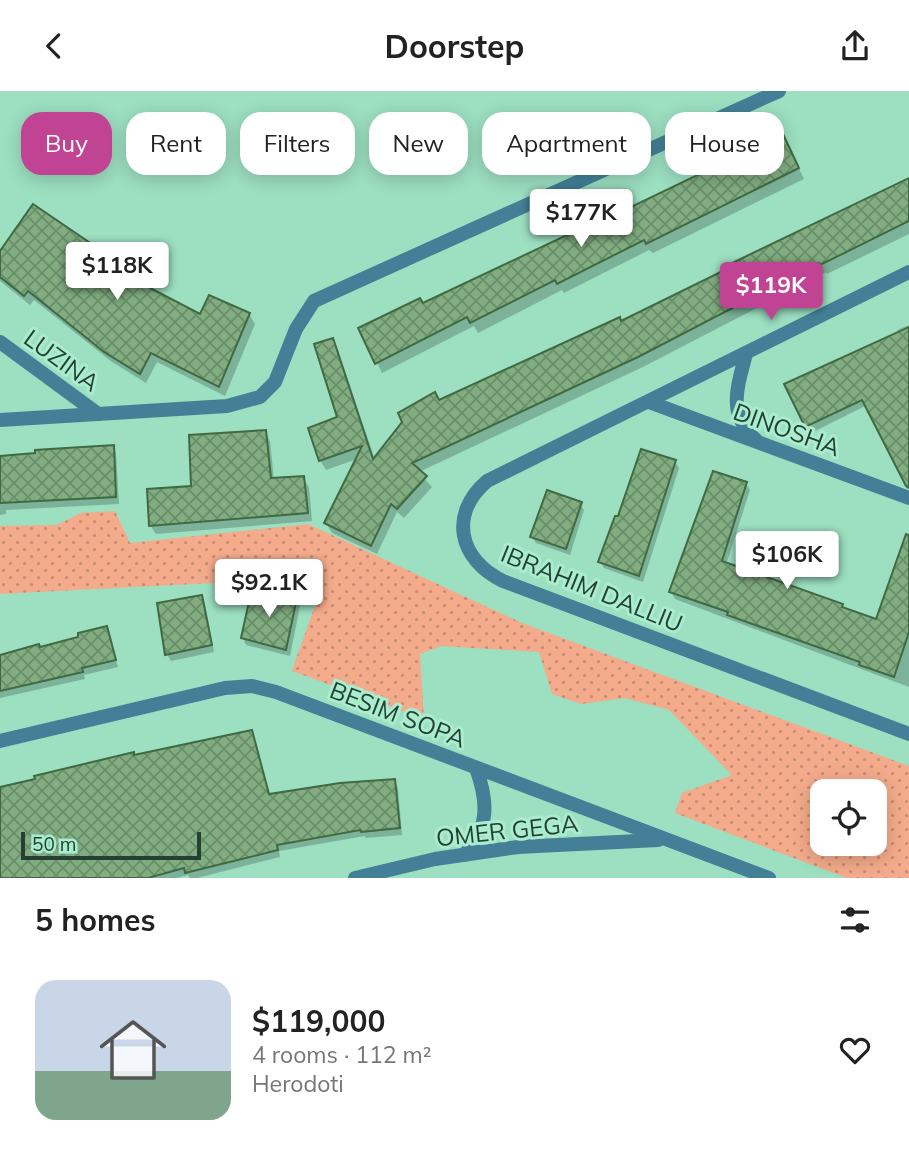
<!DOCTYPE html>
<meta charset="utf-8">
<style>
:root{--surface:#fff;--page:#f2f2f2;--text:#222;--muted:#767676;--line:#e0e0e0;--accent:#c04493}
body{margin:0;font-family:Mulish,sans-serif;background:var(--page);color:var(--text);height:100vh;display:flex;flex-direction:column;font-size:26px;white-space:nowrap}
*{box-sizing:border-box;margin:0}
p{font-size:23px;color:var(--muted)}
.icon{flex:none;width:38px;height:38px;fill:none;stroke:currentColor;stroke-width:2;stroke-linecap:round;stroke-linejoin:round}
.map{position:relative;height:787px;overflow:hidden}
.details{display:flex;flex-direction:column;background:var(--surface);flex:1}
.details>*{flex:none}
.guide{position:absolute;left:21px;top:21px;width:868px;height:63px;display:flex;gap:14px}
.controls{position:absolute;left:810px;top:688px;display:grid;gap:14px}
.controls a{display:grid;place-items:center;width:77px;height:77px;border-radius:14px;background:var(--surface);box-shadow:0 4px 18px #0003;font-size:35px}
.scale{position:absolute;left:21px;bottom:18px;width:180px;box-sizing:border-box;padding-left:7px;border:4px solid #244034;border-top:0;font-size:19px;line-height:24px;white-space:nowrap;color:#244034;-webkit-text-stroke:5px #a9ecce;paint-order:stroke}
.price{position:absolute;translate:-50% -60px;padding:0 16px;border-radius:7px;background:#fff;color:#222;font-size:23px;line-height:46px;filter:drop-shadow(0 2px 4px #0008)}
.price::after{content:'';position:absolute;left:50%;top:42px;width:21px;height:16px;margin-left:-10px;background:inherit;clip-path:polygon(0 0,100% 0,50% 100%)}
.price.on{background:var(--accent);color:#fff}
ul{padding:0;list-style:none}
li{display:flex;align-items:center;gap:21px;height:175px;padding:0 35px}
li+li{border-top:2px solid var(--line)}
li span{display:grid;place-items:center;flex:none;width:196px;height:140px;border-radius:21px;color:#555}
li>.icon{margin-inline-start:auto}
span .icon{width:84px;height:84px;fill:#fffc;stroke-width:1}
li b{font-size:30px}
h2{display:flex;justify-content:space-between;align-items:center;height:84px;padding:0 35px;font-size:30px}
.pill{padding:0 24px;border-radius:21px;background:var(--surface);box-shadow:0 4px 18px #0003;font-size:24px;line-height:63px}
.pill.on{background:var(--accent);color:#fff}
header{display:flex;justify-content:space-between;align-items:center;height:91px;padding:0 35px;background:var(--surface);font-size:32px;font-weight:700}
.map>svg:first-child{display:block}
.green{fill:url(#green-dots);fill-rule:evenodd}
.shadow{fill:#0003}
.building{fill:url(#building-cross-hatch);stroke:#406a41;stroke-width:2}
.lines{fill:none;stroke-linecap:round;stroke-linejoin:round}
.street{stroke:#438097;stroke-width:14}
.labels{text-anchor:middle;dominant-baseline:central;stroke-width:6;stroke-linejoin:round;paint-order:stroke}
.street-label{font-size:24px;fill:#244034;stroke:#a9ecce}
</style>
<header><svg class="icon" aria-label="back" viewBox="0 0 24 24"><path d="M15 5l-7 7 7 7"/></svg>Doorstep<svg class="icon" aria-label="share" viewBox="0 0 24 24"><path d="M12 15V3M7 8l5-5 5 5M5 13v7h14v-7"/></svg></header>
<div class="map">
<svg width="909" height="787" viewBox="0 0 909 787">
<defs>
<pattern id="green-dots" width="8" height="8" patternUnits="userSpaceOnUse" patternTransform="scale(1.75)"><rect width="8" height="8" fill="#f4ab8b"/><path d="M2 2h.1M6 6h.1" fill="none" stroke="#c58d72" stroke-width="1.8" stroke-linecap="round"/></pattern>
<pattern id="building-cross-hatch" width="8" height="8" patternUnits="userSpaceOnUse" patternTransform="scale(1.75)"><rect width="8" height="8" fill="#81ad81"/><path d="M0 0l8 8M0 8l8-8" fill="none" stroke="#698e6a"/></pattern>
</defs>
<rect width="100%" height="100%" fill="#9cdfc1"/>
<path class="green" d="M115,420L130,452L308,433L522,532L909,675V787H847L675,722L682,702L732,684L669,619L625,607L581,613L552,603L539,561L441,555L420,563L424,628L292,580L320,500L272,489L0,503V435L57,434L81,422ZM822,700H875V752H822Z"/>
<g class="shadow">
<path d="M788,55L804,88L653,162L649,159L564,202L562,199L478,242L474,235L382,282L377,272L361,238L422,214L603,131Z"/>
<path d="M909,89V143L827,183L826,181L643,276L419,381L432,396L404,427L397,421L377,463L332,442L326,432L357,368L326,379L320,369L339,327L332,249L338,259L375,369L438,311L621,232Z"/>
<path d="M0,163L129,180L136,191L201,226L249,223L255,233L225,305L157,271L146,292L112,271L34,209L30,214L0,190Z"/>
<path d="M909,234V379L867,314L811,342L786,294L899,242L897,239Z"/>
<path d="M265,341L270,350L274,389L303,387L309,396L312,430L156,443L150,434L193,397Z"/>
<path d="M113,356L116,362L119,413L6,419V423L0,424V365Z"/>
<path d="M675,371L679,377L643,491L604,477L600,471L619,428Z"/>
<path d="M746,393L750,399L726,474L842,514L845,519L877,530L909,463V596L675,508L671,501Z"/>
<path d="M580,413L584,419L570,464L536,452L532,446Z"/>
<path d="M201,506L205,513L214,561L171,570L167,563Z"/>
<path d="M296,508L300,515L290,565L246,554L243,547Z"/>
<path d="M106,537L118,576L84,584L85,588L0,607V565L80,548Z"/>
<path d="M251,641L255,647L270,705L394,690L398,697L402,744L366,747L365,745L279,760L280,766L197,787H190L188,784L176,787H0V697Z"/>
</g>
<g class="building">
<path d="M783,43L799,77L646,153L644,149L557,193L555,189L470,232L467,226L375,273L358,237L420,207L423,212L603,127L604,129Z"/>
<path d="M909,87V130L820,174L819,172L638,266L412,372L427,385L397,418L391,413L371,455L324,432L362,355L319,370L308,337L337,326L314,253L333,247L373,368L402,331L398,322L435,301L439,309L620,226L621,230L731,176L730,173Z"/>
<path d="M33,113L130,179L127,185L200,223L209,204L250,222L219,296L151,262L140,283L104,261L28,200L24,205L0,186V160Z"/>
<path d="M909,236V397L906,395L862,309L805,336L784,293Z"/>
<path d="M266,339L271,387L304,385L308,422L149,435L147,398L191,395L189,344Z"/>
<path d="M114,354L116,406L0,412V365L35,362V359Z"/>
<path d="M641,358L676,369L639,485L598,471L615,425H618Z"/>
<path d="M713,380L747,391L722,470L843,513L842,516L876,528L906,443L909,444V541L894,586L859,574L860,571L727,524L728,521L669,501Z"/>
<path d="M547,399L582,411L566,458L530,446Z"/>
<path d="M252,497L297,507L286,559L241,547Z"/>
<path d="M202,504L212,554L165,564L157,512Z"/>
<path d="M107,535L116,569L82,577L83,581L0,600V564L39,553L40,556L78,546V542Z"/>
<path d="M252,639L269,703L340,692L395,688L400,737L361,741L360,739L277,754L278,759L185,782L184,777L148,787H0V696L35,688L34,685L134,661V664Z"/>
</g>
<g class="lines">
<g class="street">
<path d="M909,181L487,390C449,423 458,468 503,490L909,643"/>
<path d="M0,251L98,323"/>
<path d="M746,263C737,297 727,323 756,349"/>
<path d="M649,311L909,407"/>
<path d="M0,329L227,315L260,306L275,291L296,238L314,210L779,0"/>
<path d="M0,650L225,597L252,595L276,601L769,787"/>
<path d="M464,764C490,737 488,710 476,677"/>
<path d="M355,787L435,768L518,756L658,749"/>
</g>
</g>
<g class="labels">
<g class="street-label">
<text transform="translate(62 269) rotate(36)">LUZINA</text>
<text transform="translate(787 338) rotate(20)">DINOSHA</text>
<text transform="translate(592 497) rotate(22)">IBRAHIM DALLIU</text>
<text transform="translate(398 623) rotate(21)">BESIM SOPA</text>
<text transform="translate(507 739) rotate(-6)">OMER GEGA</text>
</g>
</g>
</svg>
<div class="controls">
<a><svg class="icon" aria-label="locate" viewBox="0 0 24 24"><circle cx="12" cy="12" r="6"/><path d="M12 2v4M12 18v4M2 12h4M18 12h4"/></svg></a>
</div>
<div class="scale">50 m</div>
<b class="price" style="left:581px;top:158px">$177K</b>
<b class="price" style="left:117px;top:211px">$118K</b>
<b class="price on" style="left:771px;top:231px">$119K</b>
<b class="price" style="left:787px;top:500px">$106K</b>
<b class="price" style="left:269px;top:528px">$92.1K</b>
<div class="guide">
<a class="pill on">Buy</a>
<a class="pill">Rent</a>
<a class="pill">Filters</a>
<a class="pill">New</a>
<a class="pill">Apartment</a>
<a class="pill">House</a>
</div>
</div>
<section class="details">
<h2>5 homes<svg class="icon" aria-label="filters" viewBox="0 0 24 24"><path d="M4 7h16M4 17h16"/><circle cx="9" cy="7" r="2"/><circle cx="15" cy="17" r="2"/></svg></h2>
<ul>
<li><span style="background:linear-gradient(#c9d6e8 65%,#7fa58c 0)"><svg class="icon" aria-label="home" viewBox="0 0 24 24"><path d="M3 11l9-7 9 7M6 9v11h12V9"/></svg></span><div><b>$119,000</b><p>4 rooms · 112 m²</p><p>Herodoti</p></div><svg class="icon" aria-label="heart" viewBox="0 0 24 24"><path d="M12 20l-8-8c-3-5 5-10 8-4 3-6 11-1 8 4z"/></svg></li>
</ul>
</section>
